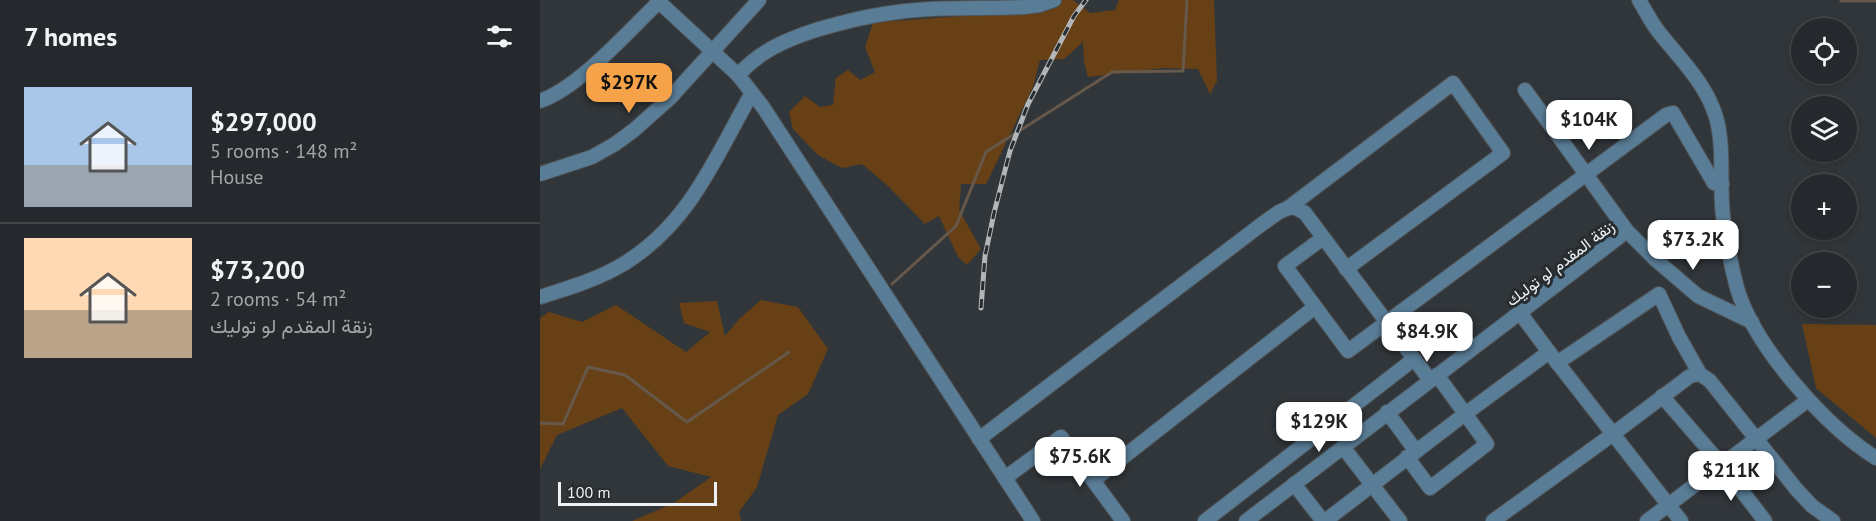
<!DOCTYPE html>
<meta charset="utf-8">
<style>
:root{--surface:#25282c;--page:#313438;--text:#f1f3f6;--muted:#a3a6a9;--line:#424448;--accent:#f6a248}
body{margin:0;font-family:"PT Sans",Vazirmatn,sans-serif;background:var(--page);color:var(--text);height:100vh;display:flex;flex-direction:column;font-size:22px;white-space:nowrap}
*{box-sizing:border-box;margin:0}
p{font-size:20px;color:var(--muted)}
.icon{flex:none;width:33px;height:33px;fill:none;stroke:currentColor;stroke-width:2;stroke-linecap:round;stroke-linejoin:round}
.map{position:relative;flex:1;overflow:hidden}
.side{display:flex;flex-direction:column;background:var(--surface);width:540px}
.side>*{flex:none}
.controls{position:absolute;left:1251px;top:18px;display:grid;gap:12px}
.controls a{display:grid;place-items:center;width:66px;height:66px;border-radius:50%;background:var(--surface);box-shadow:0 3px 9px #0003,0 0 0 2px var(--line);font-size:30px}
.scale{position:absolute;left:18px;bottom:15px;width:159px;box-sizing:border-box;padding-left:6px;border:3px solid #eef1f3;border-top:0;font-size:16px;line-height:21px;white-space:nowrap;color:#eef1f3;-webkit-text-stroke:4px #272c30;paint-order:stroke}
.price{position:absolute;translate:-50% -51px;padding:0 14px;border-radius:12px;background:#fff;color:#222;font-size:20px;line-height:39px;filter:drop-shadow(0 2px 3px #0008)}
.price::after{content:'';position:absolute;left:50%;top:36px;width:18px;height:14px;margin-left:-9px;background:inherit;clip-path:polygon(0 0,100% 0,50% 100%)}
.price.current{background:var(--accent);color:#111}
ul{padding:0;list-style:none}
li{display:flex;align-items:center;gap:18px;height:150px;padding:0 24px}
li+li{border-top:2px solid var(--line)}
li span{display:grid;place-items:center;flex:none;width:168px;height:120px;border-radius:0px;color:#555}
li>.icon{margin-inline-start:auto}
span .icon{width:72px;height:72px;fill:#fffc;stroke-width:1}
li b{font-size:26px}
h2{display:flex;justify-content:space-between;align-items:center;height:72px;padding:0 24px;font-size:26px}
main{display:flex;flex:1;min-height:0}
.map>svg:first-child{display:block}
.green{fill:#674015}
.lines{fill:none;stroke-linecap:round;stroke-linejoin:round}
.stream{stroke:#66584a;stroke-width:3}
.minor-casing{stroke:#4f5458;stroke-width:16}
.minor{stroke:#5a7d97;stroke-width:14}
.rail-casing{stroke:#b3b6b9;stroke-width:5}
.rail{stroke:#272c30;stroke-width:3;stroke-dasharray:9;stroke-linecap:butt}
.labels{text-anchor:middle;dominant-baseline:central;stroke-width:6;stroke-linejoin:round;paint-order:stroke}
.street-label{font-size:16px;fill:#eef1f3;stroke:#272c30}
</style>
<main>
<section class="side">
<h2>7 homes<svg class="icon" aria-label="filters" viewBox="0 0 24 24"><path d="M4 7h16M4 17h16"/><circle cx="9" cy="7" r="2"/><circle cx="15" cy="17" r="2"/></svg></h2>
<ul>
<li><span style="background:linear-gradient(#a9c7e8 65%,#9aa5b1 0)"><svg class="icon" aria-label="home" viewBox="0 0 24 24"><path d="M3 11l9-7 9 7M6 9v11h12V9"/></svg></span><div><b>$297,000</b><p>5 rooms · 148 m²</p><p>House</p></div></li>
<li><span style="background:linear-gradient(#ffd9b3 60%,#b9a48a 0)"><svg class="icon" aria-label="home" viewBox="0 0 24 24"><path d="M3 11l9-7 9 7M6 9v11h12V9"/></svg></span><div><b>$73,200</b><p>2 rooms · 54 m²</p><p>زنقة المقدم لو توليك</p></div></li>
</ul>
</section>
<div class="map">
<svg width="1336" height="521" viewBox="0 0 1336 521">
<rect width="100%" height="100%" fill="#31363a"/>
<g class="green">
<path d="M520,0H533L550,13L575,10L579,0H674L677,81L670,94L658,69L623,68L548,77L544,61L543,42L524,59L500,60L493,87L446,184H421L419,210L441,249L427,265L418,257L399,216L385,224L347,185L322,164L302,168L278,155L253,129L249,112L265,96L280,107L293,105L296,78L308,70L320,80L335,72L325,47L333,23C359,20 385,19 411,17C448,13 484,7 520,0Z"/>
<path d="M221,300L258,307L288,349L268,394L238,415L217,487L199,512L201,521H92L134,503L171,477L128,466L82,408L17,435L0,469V318L9,312L42,322L76,305L146,352L170,332L144,323L139,303L177,301L185,336L199,319Z"/>
<path d="M1262,324L1336,325V438L1276,388Z"/>
</g>
<g class="lines">
<g class="stream">
<path d="M1301,0V1H1336"/>
<path d="M352,284L416,226L446,152L572,72L643,71L647,0"/>
<path d="M0,423L23,424L48,367L85,375L147,422L249,352"/>
</g>
<g class="minor-casing">
<g id="minor">
<path d="M117,0L198,75L223,107L493,521"/>
<path d="M1099,0C1105,10 1111,22 1118,31C1139,58 1166,83 1176,117C1185,149 1179,183 1183,216C1186,240 1191,265 1197,288C1214,346 1285,426 1336,458"/>
<path d="M198,75C220,51 245,40 276,30C300,23 326,16 351,13C395,6 440,9 484,7L500,5L514,0"/>
<path d="M985,90L1087,231L1116,260L1158,296L1212,322"/>
<path d="M0,101C40,87 87,32 119,2"/>
<path d="M0,174L52,157L75,144L94,130L130,98L219,0"/>
<path d="M748,208L754,207L765,213L890,380"/>
<path d="M783,238L745,266L808,351L1126,115L1133,113L1174,183L1182,184"/>
<path d="M0,297C29,288 59,279 85,263C151,222 175,157 212,93"/>
<path d="M980,313L1009,352L1141,521"/>
<path d="M1017,363L1119,294L1139,337L1160,374L1170,381L1257,490L1272,506L1293,521"/>
<path d="M1122,396L1181,464L1225,521"/>
<path d="M847,412L876,451"/>
<path d="M439,439L722,224L739,212L748,208L913,83L963,153L806,269"/>
<path d="M803,447L860,521"/>
<path d="M867,457L890,488L947,444L897,375"/>
<path d="M465,478L521,437L583,521"/>
<path d="M554,480L775,307"/>
<path d="M754,484L783,521"/>
<path d="M665,521L874,359"/>
<path d="M706,521L1087,231"/>
<path d="M785,521L925,414L1009,352"/>
<path d="M953,521L1073,434L1150,376L1160,374"/>
<path d="M1107,521L1268,400"/>
</g>
</g>
<use href="#minor" class="minor"/>
<g class="rail-casing">
<path id="rail" d="M441,308L445,256L454,213L470,151L488,104L534,16L546,0"/>
</g>
<use href="#rail" class="rail"/>
</g>
<g class="labels">
<g class="street-label">
<text transform="translate(1020 263) rotate(-37)">زنقة المقدم لو توليك</text>
</g>
</g>
</svg>
<div class="controls">
<a><svg class="icon" aria-label="locate" viewBox="0 0 24 24"><circle cx="12" cy="12" r="6"/><path d="M12 2v4M12 18v4M2 12h4M18 12h4"/></svg></a>
<a><svg class="icon" aria-label="layers" viewBox="0 0 24 24"><path d="M12 4l9 5-9 5-9-5zM3 14l9 5 9-5"/></svg></a>
<a>+</a>
<a>−</a>
</div>
<div class="scale">100 m</div>
<b class="price current" style="left:89px;top:114px">$297K</b>
<b class="price" style="left:1049px;top:151px">$104K</b>
<b class="price" style="left:1153px;top:271px">$73.2K</b>
<b class="price" style="left:887px;top:363px">$84.9K</b>
<b class="price" style="left:779px;top:453px">$129K</b>
<b class="price" style="left:540px;top:488px">$75.6K</b>
<b class="price" style="left:1191px;top:502px">$211K</b>
</div>
</main>
